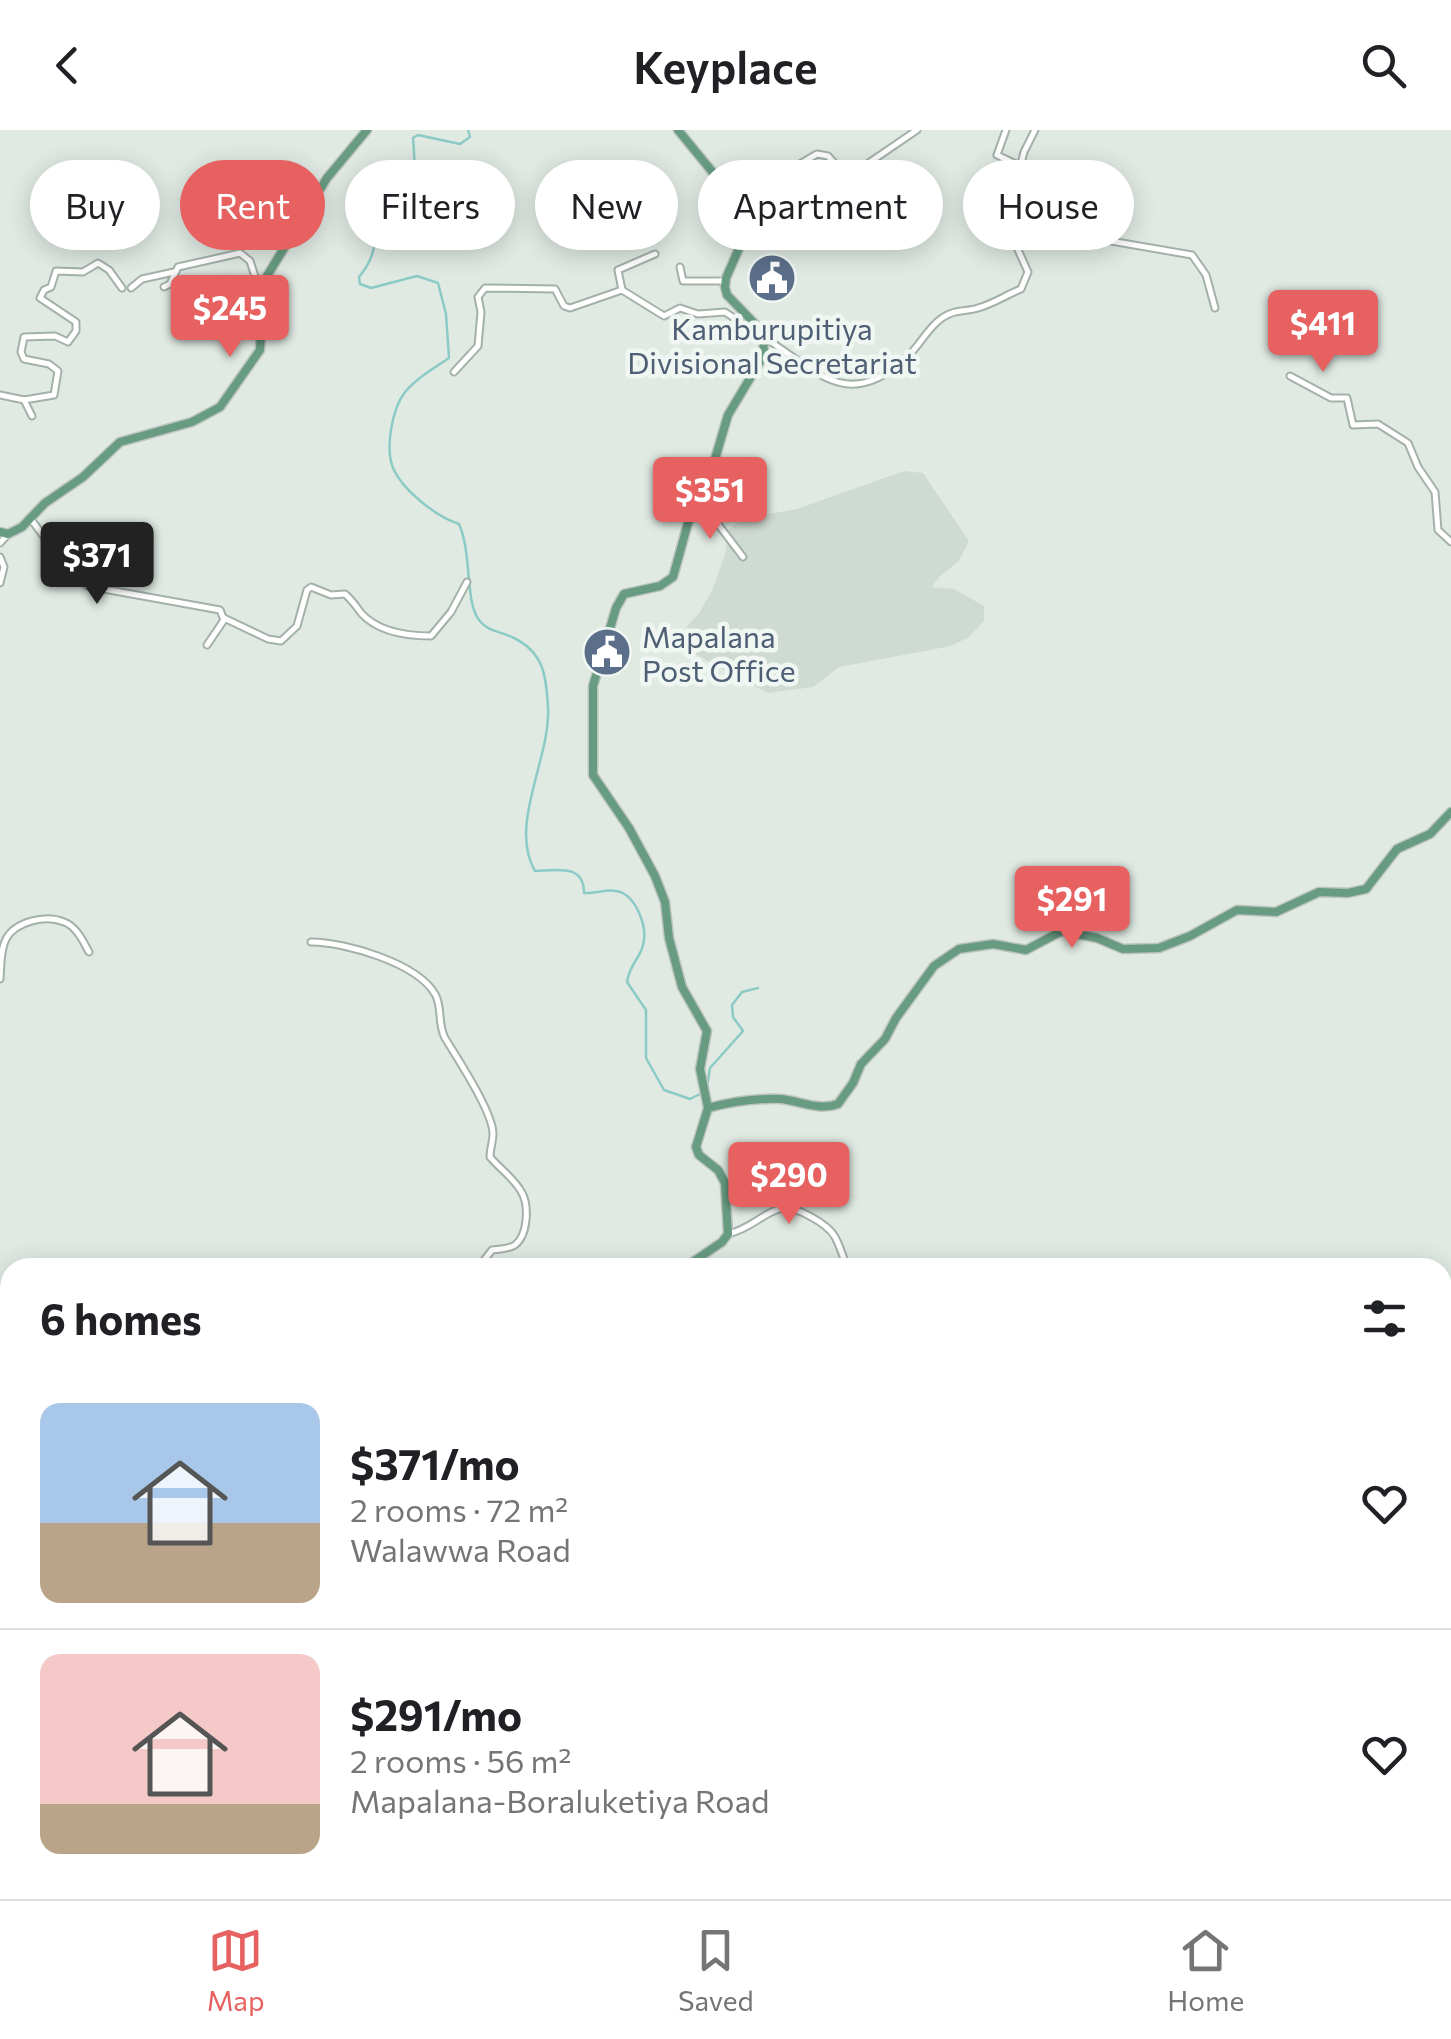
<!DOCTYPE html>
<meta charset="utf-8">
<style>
:root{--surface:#fff;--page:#f6f6f6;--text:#202124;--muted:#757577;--line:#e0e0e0;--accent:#e76161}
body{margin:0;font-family:Commissioner,sans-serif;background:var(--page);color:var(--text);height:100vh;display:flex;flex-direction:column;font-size:38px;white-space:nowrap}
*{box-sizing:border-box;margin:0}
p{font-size:32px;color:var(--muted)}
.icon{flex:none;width:55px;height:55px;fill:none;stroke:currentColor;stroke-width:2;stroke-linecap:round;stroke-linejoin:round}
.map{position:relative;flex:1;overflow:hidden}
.panel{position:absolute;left:0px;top:1128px;width:1452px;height:642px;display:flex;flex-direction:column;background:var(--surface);border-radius:30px 30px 0 0;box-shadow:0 5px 25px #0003}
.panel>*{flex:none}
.top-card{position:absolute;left:30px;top:30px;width:1392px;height:90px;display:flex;gap:20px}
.price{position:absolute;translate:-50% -85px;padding:0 22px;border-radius:10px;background:var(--accent);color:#fff;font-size:32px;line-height:65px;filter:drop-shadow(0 2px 5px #0008)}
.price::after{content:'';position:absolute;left:50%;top:60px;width:30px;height:22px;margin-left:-15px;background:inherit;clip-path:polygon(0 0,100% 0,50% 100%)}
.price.on{background:#222;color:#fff}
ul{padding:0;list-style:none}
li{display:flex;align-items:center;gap:30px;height:250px;padding:0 40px}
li+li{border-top:2px solid var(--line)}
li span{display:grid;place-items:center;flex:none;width:280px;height:200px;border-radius:20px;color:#555}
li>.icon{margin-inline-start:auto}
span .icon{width:120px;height:120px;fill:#fffc;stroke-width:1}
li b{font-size:42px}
h2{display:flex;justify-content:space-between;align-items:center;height:120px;padding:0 40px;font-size:42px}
.pill{padding:0 35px;border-radius:45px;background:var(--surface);box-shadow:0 5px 25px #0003;font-size:35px;line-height:90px}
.pill.on{background:var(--accent);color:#fff}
header{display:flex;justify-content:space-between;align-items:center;height:130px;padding:0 40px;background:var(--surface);font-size:45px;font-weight:600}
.menu{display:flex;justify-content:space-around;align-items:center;height:140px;border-top:2px solid var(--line);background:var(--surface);font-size:28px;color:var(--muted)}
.menu a{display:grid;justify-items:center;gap:5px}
.menu .on{color:var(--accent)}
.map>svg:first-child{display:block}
.built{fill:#cfdad2}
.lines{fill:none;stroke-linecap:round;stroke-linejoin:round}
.stream{stroke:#8ccbc5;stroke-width:2.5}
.minor-casing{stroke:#a3b1a9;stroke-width:9}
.major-casing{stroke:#bdc4c0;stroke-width:11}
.minor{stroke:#fff;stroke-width:5}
.major{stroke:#689c82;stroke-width:8}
.labels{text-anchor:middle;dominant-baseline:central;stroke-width:9;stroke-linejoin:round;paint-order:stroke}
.service-label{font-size:30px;fill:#4e5e75;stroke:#f0f7f2}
</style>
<header><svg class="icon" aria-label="back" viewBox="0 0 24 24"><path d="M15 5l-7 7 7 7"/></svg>Keyplace<svg class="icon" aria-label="search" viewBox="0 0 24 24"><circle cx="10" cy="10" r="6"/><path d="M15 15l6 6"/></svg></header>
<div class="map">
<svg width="1451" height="1769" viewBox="0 0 1451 1769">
<rect width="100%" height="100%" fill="#e0eae3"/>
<path class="built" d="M904,341L923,343L969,411L959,431L940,446L932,457L954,459L984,476V491L969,507L951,516L839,537L813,557L768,563L685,519L687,496L700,482L713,458L725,425L728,400L744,388L797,379Z"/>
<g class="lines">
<g class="stream">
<path d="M468,0L470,7L460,14L418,5L413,8C418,69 414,48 372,81C378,107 376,127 359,147L360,154L371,158L417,146L438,153L446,184L449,228C434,238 417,248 405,262C392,279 385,318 393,338C403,361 437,387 459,394C472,423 465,472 479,490C488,502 500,501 512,507C544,522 546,545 548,577C551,628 508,695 535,741C558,740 584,734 584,763C595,764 606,759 616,761C636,764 648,797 643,815C640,829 630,833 627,852L646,880V928L664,960L690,969L702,963"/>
<path d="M707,957L710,938L743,901L733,887L732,875L742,862L758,858"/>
</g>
<g class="minor-casing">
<g id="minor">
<path d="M1006,0L997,25L1020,36"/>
<path d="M738,70L817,24L828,26L844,44L854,43L917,0"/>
<path d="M1006,93L1192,125L1206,145L1215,178"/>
<path d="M680,137L683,151H725"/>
<path d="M164,157L170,154L178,137L240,123L250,131L259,159"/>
<path d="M131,158L142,149L174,142"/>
<path d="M622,160L618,140L655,124"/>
<path d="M765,208C817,241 848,282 906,228C920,216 927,198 942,188C954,179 966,182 978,178C993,174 1006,165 1021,159L1028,142L1006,93L1024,22L1035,0"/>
<path d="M454,242L478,216L481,182L478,167L485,158L555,159L564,176L570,178L622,160L664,186L680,178L698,184L725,182L752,200H757"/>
<path d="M1290,246L1331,268H1347L1353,295L1378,294L1408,313L1418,337L1435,362L1438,400L1451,412"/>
<path d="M0,265L24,270L54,265L58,241L49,234L24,229L21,222L24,207L55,206L68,212L76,201V192L40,168L44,160L51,157L56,141L83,142L98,133L109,140L122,158"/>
<path d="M24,270L32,286"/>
<path d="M696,373L711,385L743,427"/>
<path d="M30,388L66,436L87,456L220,480L224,490L207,515"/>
<path d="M0,413L8,404"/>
<path d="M0,427L4,437L0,453"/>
<path d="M224,488L268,509L281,511L297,496L307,460L311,457L331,465L345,464C352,470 356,476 361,483C378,502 407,506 431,506L451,482L467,452"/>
<path d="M311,812C345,812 417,833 435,864C443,878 437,893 445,908C457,928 493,982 493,1004C493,1012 490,1018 490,1027C500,1039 515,1049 522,1063C529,1076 528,1105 515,1115C509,1119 500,1119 492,1120L478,1138"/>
<path d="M0,849C1,836 0,821 6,809C15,792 45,784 64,792C76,796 83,811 89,822"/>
<path d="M728,1104C752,1098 760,1085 779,1079C794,1074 828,1094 835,1107C840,1116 844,1129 847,1138"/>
<path d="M1442,1402H1451"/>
<path d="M1442,1674L1451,1675"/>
<path d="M471,1760L503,1761L508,1769"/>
<path d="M1222,1760L1229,1769"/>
<path d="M1373,1760L1395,1762"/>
<path d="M1395,1760L1451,1768"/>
<path d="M17,1769L18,1760"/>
</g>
</g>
<g class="major-casing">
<g id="major">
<path d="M678,0L742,78L744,107L726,148L725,157L727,165L758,197L763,207L764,225L728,285L715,329L688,393L673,447L660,456L624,464L616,478L593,556V645L629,698L655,746L665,772L669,808L682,857L707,901L700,939L708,978L696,1017L699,1025L718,1040L725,1053L728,1104L722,1112L684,1138"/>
<path d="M0,402L8,404L22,397L45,373L83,347L120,312L192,292L220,277L260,220L261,203L252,180L259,159L327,48L367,0"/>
<path d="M708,978C734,971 755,968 781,969C800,971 819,981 838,974L853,953L861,934L885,909L896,888L934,836L959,819L993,814L1026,820L1062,801L1097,808L1123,819L1159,818L1190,806L1237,780L1276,782L1319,762L1348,763L1366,759L1397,719L1430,704L1451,682"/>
<path d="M748,1769L753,1760"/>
</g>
</g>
<use href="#minor" class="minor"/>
<use href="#major" class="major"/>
</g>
<defs>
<g id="civic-disc" transform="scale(2.5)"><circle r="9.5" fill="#5c6f8a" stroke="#f0f7f2"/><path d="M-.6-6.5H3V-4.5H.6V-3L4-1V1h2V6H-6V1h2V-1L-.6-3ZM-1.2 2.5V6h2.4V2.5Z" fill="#fff"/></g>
</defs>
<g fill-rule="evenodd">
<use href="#civic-disc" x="772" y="148"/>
<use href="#civic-disc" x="607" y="522"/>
</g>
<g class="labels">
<g class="service-label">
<text x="772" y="197">Kamburupitiya<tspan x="772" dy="34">Divisional Secretariat</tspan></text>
<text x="642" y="505" text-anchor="start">Mapalana<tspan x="642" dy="34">Post Office</tspan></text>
</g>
</g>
</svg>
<b class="price" style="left:230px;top:230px">$245</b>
<b class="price" style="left:1323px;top:245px">$411</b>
<b class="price" style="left:710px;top:412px">$351</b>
<b class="price on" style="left:97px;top:477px">$371</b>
<b class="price" style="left:1072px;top:821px">$291</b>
<b class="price" style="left:789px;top:1097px">$290</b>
<div class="top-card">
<a class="pill">Buy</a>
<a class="pill on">Rent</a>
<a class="pill">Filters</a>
<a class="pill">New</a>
<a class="pill">Apartment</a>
<a class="pill">House</a>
</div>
<section class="panel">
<h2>6 homes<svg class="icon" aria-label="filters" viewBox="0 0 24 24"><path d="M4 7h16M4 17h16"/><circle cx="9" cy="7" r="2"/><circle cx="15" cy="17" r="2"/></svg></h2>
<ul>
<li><span style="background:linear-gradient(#a9c7e8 60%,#b9a48a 0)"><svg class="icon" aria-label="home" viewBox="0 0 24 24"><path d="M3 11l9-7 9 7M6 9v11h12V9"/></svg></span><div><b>$371/mo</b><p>2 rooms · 72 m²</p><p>Walawwa Road</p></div><svg class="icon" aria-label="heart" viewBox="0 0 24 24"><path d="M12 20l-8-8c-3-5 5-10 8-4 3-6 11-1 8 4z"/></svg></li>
<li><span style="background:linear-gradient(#f6c9c9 75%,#b9a48a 0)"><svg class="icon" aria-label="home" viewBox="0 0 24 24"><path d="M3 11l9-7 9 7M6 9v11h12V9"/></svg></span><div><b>$291/mo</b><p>2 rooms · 56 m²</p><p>Mapalana-Boraluketiya Road</p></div><svg class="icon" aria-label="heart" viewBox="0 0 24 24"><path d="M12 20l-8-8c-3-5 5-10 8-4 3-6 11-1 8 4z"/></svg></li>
</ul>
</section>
</div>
<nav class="menu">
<a class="on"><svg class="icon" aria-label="map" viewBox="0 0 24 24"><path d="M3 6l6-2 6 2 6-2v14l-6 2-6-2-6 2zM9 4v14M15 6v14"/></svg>Map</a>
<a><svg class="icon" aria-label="saved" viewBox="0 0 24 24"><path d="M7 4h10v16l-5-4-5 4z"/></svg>Saved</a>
<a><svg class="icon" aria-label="home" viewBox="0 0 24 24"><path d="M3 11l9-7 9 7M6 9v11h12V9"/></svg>Home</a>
</nav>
